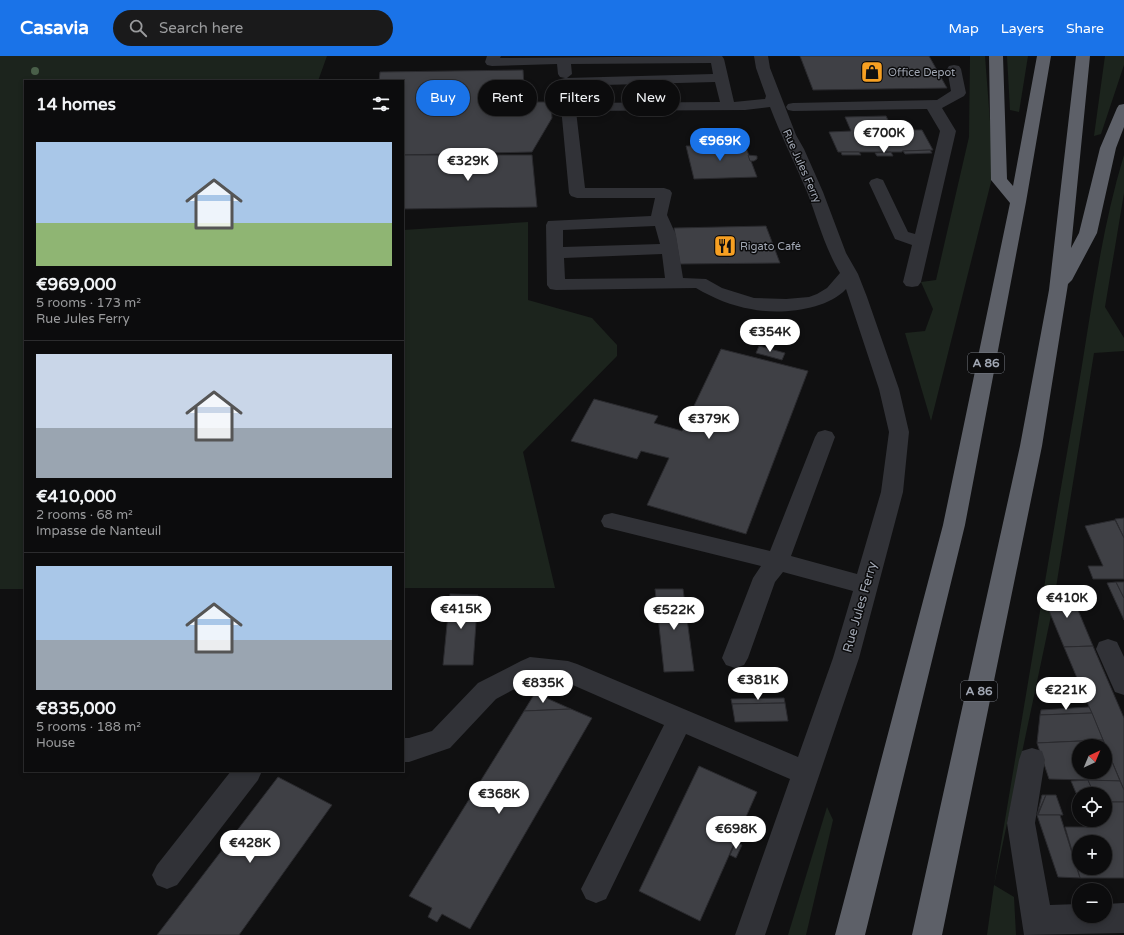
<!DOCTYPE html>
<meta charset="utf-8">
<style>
:root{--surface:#0c0c0d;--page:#1a1a1b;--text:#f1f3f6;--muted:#9a9b9d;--line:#2c2c2e;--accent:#1a73e8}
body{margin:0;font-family:"Varela Round",sans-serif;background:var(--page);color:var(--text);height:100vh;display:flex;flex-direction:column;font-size:15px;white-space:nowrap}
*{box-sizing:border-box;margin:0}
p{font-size:13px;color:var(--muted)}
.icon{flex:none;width:22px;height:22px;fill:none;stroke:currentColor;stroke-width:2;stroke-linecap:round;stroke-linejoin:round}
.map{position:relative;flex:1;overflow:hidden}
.sheet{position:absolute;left:24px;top:24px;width:380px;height:692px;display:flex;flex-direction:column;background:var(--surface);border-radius:0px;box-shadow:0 2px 6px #0003,0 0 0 1px var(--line)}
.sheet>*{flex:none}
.hud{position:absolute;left:416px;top:24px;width:380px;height:36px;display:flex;gap:8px}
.needle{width:26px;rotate:44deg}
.buttons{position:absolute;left:1072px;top:683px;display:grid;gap:8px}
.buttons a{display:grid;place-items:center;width:40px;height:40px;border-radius:50%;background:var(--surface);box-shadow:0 2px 6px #0003,0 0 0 1px var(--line);font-size:20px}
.price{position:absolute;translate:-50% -34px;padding:0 9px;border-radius:14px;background:#fff;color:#222;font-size:13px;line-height:26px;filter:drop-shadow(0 1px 2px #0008)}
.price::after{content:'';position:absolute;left:50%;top:24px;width:12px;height:9px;margin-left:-6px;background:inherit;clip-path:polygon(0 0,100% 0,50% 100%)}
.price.active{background:var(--accent);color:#fff}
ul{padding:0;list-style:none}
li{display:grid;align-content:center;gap:8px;height:212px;padding:0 12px}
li+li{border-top:1px solid var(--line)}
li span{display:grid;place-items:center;height:124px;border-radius:0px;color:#555}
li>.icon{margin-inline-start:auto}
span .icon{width:72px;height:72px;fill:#fffc;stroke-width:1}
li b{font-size:17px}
h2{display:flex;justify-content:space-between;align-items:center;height:48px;padding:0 12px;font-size:17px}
.chip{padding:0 14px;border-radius:18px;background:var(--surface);box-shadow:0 2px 6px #0003,0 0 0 1px var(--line);font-size:14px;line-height:36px}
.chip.active{background:var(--accent);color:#fff}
header{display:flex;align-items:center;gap:24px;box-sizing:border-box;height:56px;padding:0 20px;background:var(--accent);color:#fff}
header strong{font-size:19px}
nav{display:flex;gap:22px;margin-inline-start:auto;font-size:14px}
.search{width:280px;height:36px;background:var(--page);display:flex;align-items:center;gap:10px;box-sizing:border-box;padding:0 14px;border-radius:22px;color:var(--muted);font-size:15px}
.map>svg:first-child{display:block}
.green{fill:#1c241d}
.building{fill:#3f4045;stroke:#2a2a2e;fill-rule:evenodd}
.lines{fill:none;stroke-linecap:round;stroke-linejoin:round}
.minor{fill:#313237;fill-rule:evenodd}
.highway{fill:#5d6068;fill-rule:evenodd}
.tree{fill:#495f49}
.labels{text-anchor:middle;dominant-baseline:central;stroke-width:3;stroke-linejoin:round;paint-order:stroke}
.far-poi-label{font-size:11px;fill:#a1a7b3;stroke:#0b0b0c;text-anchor:start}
.far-street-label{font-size:11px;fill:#a1a7b3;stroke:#0b0b0c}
.shield{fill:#0b0b0c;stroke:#747881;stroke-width:1}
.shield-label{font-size:12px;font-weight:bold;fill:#a1a7b3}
.street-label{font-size:13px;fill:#a1a7b3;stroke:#0b0b0c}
</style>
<header>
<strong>Casavia</strong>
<div class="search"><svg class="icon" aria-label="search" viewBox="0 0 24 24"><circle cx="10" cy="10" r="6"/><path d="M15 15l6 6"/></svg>Search here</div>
<nav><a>Map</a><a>Layers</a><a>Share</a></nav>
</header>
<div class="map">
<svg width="1124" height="879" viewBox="0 0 1124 879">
<rect width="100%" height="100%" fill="#101011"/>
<g class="green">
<path d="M0,0H327L318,25H25V533H0Z"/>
<path d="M970,0H985L992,91L991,126L931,365L905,277L925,275L933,253L921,226L936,224L969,81Z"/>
<path d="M1007,0H1028L1019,56L1010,54Z"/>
<path d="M1105,0H1124V9L1101,78L1094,80Z"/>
<path d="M1124,99V137L1105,251L1124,282V295L1094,297L1053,550L994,829L1014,841L1016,879H987L994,829C1021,670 1047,510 1075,351C1090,267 1099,181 1124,99Z"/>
<path d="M528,166V244L592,262L617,289V300L523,396L555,532H403V174Z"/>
<path d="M827,751L833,764L806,879H788Z"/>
</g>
<g class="building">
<path d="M800,0H929L947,32L813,34Z"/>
<path d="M523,14L525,46H551L552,62L532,96L403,99V25H379L380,16Z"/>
<path d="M886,60L893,74H922L933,94L902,95V96H838L829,76L851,75L845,61Z"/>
<path d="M745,89L757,121L694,123L686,90Z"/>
<path d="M930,94L932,97L905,98L903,95Z"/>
<path d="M841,96H859L861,99H842Z"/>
<path d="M891,96L893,100H877L875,97Z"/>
<path d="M403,99H532L537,151L403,153Z"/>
<path d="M748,99L757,100V103L754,105H750Z"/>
<path d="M766,170L780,207L680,208L674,172Z"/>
<path d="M759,290L785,297L782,304L756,297Z"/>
<path d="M721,293L808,315L746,478L647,449L669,402L641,395L637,403L571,385L594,343L658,360L654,367L682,375Z"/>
<path d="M1124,462V482L1115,463Z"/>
<path d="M1115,464L1124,482V523H1093L1088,510H1103L1085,470Z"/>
<path d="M1116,526L1124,542V564L1107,527Z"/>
<path d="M1116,526H1124V542Z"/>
<path d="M655,533H683L694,615L664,616Z"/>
<path d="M1047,535H1070L1093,590L1064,591L1045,545Z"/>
<path d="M450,538L478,539L473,609H443Z"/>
<path d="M1093,590L1124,662V734L1064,591Z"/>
<path d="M535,637L571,653L524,655Z"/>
<path d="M784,642L785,647L732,648L731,643Z"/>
<path d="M785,647L788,665L735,666L732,648Z"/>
<path d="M1089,651L1092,657L1040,659L1041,654Z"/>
<path d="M571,653L592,662L470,873L442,858L437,866L428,861L432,852L409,840L524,655Z"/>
<path d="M1092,657L1103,684L1037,687L1040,659Z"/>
<path d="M1103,684L1120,725L1049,723L1037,687ZM1079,690H1105V716H1079Z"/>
<path d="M699,710L757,736L700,865L639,835Z"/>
<path d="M278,721L332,749L239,879H157Z"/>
<path d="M1088,724L1094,737H1076L1071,725Z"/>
<path d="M1088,724L1120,725L1124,734V746H1105V738H1094Z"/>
<path d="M1042,739H1046L1037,759Z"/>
<path d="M1046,739H1056L1063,759H1038Z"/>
<path d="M1105,746H1124V822H1080L1065,771H1091L1089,765H1104ZM1079,786H1105V812H1079Z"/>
<path d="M1037,759H1060L1080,822L1058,821Z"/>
<path d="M736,786L742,789L736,802L730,799Z"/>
</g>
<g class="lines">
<g class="minor">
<path d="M487,0H501L500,2L722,0L724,3L734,46L765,43L766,40L756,12L754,0H768L770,12L796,79L804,93L823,136L846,197L858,218L867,241L899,333L909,376L903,436L859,602L765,879H735L790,723L686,678L606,843L596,847L586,843L581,833L664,669L566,626L533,623L496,643L450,692L409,706H403V682H409L432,675L478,627L521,605L530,601L568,605L577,608L798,701L833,602L853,535L783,516L775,526L748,602L744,609L735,612L726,609L722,602L753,522L761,510L612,473L604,471L601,465L604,459L612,457L770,495L815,381L818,376L825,374L832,376L835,381L791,500L857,518L881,436L889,376L879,333L846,233C826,255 778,259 751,253C732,250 713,242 696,232L556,234L550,233L547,229L546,169L548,165L651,160L655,142H577L571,140L569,137L561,51L563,48L568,47L720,46L715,26L566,30L561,29L559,26L561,23L565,22L560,21L558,18L557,8L492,10L487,9L485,6ZM711,7L713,18L567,22L572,18L571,8ZM770,51C781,80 795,107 807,136C818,164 824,190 840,217L827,232L817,238L809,241L786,243L754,242L722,232L706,223L683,222L676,179L667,159L672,137L670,134L664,132H585L576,55L745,54ZM655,170L660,188L563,191V174ZM662,198L665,222L565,223L564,202Z"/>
<path d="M954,9L959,10L961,13L966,37L964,40L942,52L956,75L921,226L918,230L912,231L906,230L903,226L912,189L895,183L869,127L871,124L877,122L883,124L908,176L915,178L940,75L927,53L793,55L788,54L786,51L788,48L793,47L937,44L951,35L947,13L949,10Z"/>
<path d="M1108,583L1117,586L1124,601V639L1115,636L1096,593L1099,586Z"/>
<path d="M1032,692L1042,695L1045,704L1035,767L1050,849L1079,848V860H1105V848L1124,847V877L1024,879L1007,767L1019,704L1022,695Z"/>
<path d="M231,715H262L258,724L177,829L167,833L157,829L152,819L157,809Z"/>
</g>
<g class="highway">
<path d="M989,0H1003L1007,123L1013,130L1037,0H1051L1026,146L965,469L865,879H835L943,469L1010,147L991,124Z"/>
<path d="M1076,0H1090L1071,192L1079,177L1100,92L1117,52L1119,49L1124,48V71L1116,92L1097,177L1072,224L1068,228L1042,390L942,879H912L1020,390L1049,234Z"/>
</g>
</g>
<circle class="tree" cx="35" cy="15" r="4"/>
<defs>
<g id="shop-square" transform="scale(1.15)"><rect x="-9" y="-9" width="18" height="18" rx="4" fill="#f7a022" stroke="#0b0b0c"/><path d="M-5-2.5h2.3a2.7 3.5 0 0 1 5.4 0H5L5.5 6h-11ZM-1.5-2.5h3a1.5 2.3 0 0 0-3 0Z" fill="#111"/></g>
<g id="restaurant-square" transform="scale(1.15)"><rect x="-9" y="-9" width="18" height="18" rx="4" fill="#f7a022" stroke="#0b0b0c"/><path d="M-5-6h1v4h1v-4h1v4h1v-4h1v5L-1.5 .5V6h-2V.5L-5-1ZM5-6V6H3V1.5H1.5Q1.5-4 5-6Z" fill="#111"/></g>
</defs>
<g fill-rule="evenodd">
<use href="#shop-square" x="872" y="16"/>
<use href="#restaurant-square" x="725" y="190"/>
</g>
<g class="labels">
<g class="far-poi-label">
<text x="888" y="16">Office Depot</text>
<text x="740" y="190">Rigato Café</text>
</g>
<g class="far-street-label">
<text transform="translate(802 110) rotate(66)">Rue Jules Ferry</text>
</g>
<g class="shield">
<rect x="968" y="297" width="36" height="20" rx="3"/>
<rect x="961" y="625" width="36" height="20" rx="3"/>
</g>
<g class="shield-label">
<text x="986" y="307">A 86</text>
<text x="979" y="635">A 86</text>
</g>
<g class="street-label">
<text transform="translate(860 551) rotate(-74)">Rue Jules Ferry</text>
</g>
</g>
</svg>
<div class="buttons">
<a><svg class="needle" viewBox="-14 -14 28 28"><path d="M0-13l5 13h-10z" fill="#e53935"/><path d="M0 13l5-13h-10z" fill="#9a9b9d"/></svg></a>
<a><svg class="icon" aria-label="locate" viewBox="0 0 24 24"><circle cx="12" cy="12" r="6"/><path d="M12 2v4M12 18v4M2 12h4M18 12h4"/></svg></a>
<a>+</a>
<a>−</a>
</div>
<b class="price" style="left:884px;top:98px">€700K</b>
<b class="price active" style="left:720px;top:106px">€969K</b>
<b class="price" style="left:468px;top:126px">€329K</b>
<b class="price" style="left:770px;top:297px">€354K</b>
<b class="price" style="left:709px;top:384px">€379K</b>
<b class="price" style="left:1067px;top:563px">€410K</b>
<b class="price" style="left:461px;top:574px">€415K</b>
<b class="price" style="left:674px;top:575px">€522K</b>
<b class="price" style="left:758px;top:645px">€381K</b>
<b class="price" style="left:543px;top:648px">€835K</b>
<b class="price" style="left:1066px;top:655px">€221K</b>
<b class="price" style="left:499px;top:759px">€368K</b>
<b class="price" style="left:736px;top:794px">€698K</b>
<b class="price" style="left:250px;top:808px">€428K</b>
<div class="hud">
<a class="chip active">Buy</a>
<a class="chip">Rent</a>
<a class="chip">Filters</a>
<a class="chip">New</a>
</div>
<section class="sheet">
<h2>14 homes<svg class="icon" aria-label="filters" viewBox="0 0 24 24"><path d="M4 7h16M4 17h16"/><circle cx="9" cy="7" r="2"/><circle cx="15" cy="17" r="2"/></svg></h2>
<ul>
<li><span style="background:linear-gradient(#a9c7e8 65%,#8fb573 0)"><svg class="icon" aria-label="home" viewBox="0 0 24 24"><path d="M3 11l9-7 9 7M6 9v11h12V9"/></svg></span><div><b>€969,000</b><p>5 rooms · 173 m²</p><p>Rue Jules Ferry</p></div></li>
<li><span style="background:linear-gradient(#c9d6e8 60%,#9aa5b1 0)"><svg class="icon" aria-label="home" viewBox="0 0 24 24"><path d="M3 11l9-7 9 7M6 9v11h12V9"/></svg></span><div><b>€410,000</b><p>2 rooms · 68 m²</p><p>Impasse de Nanteuil</p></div></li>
<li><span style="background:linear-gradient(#a9c7e8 60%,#9aa5b1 0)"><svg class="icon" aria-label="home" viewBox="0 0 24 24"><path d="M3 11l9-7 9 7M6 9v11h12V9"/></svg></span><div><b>€835,000</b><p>5 rooms · 188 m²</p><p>House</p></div></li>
</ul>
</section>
</div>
